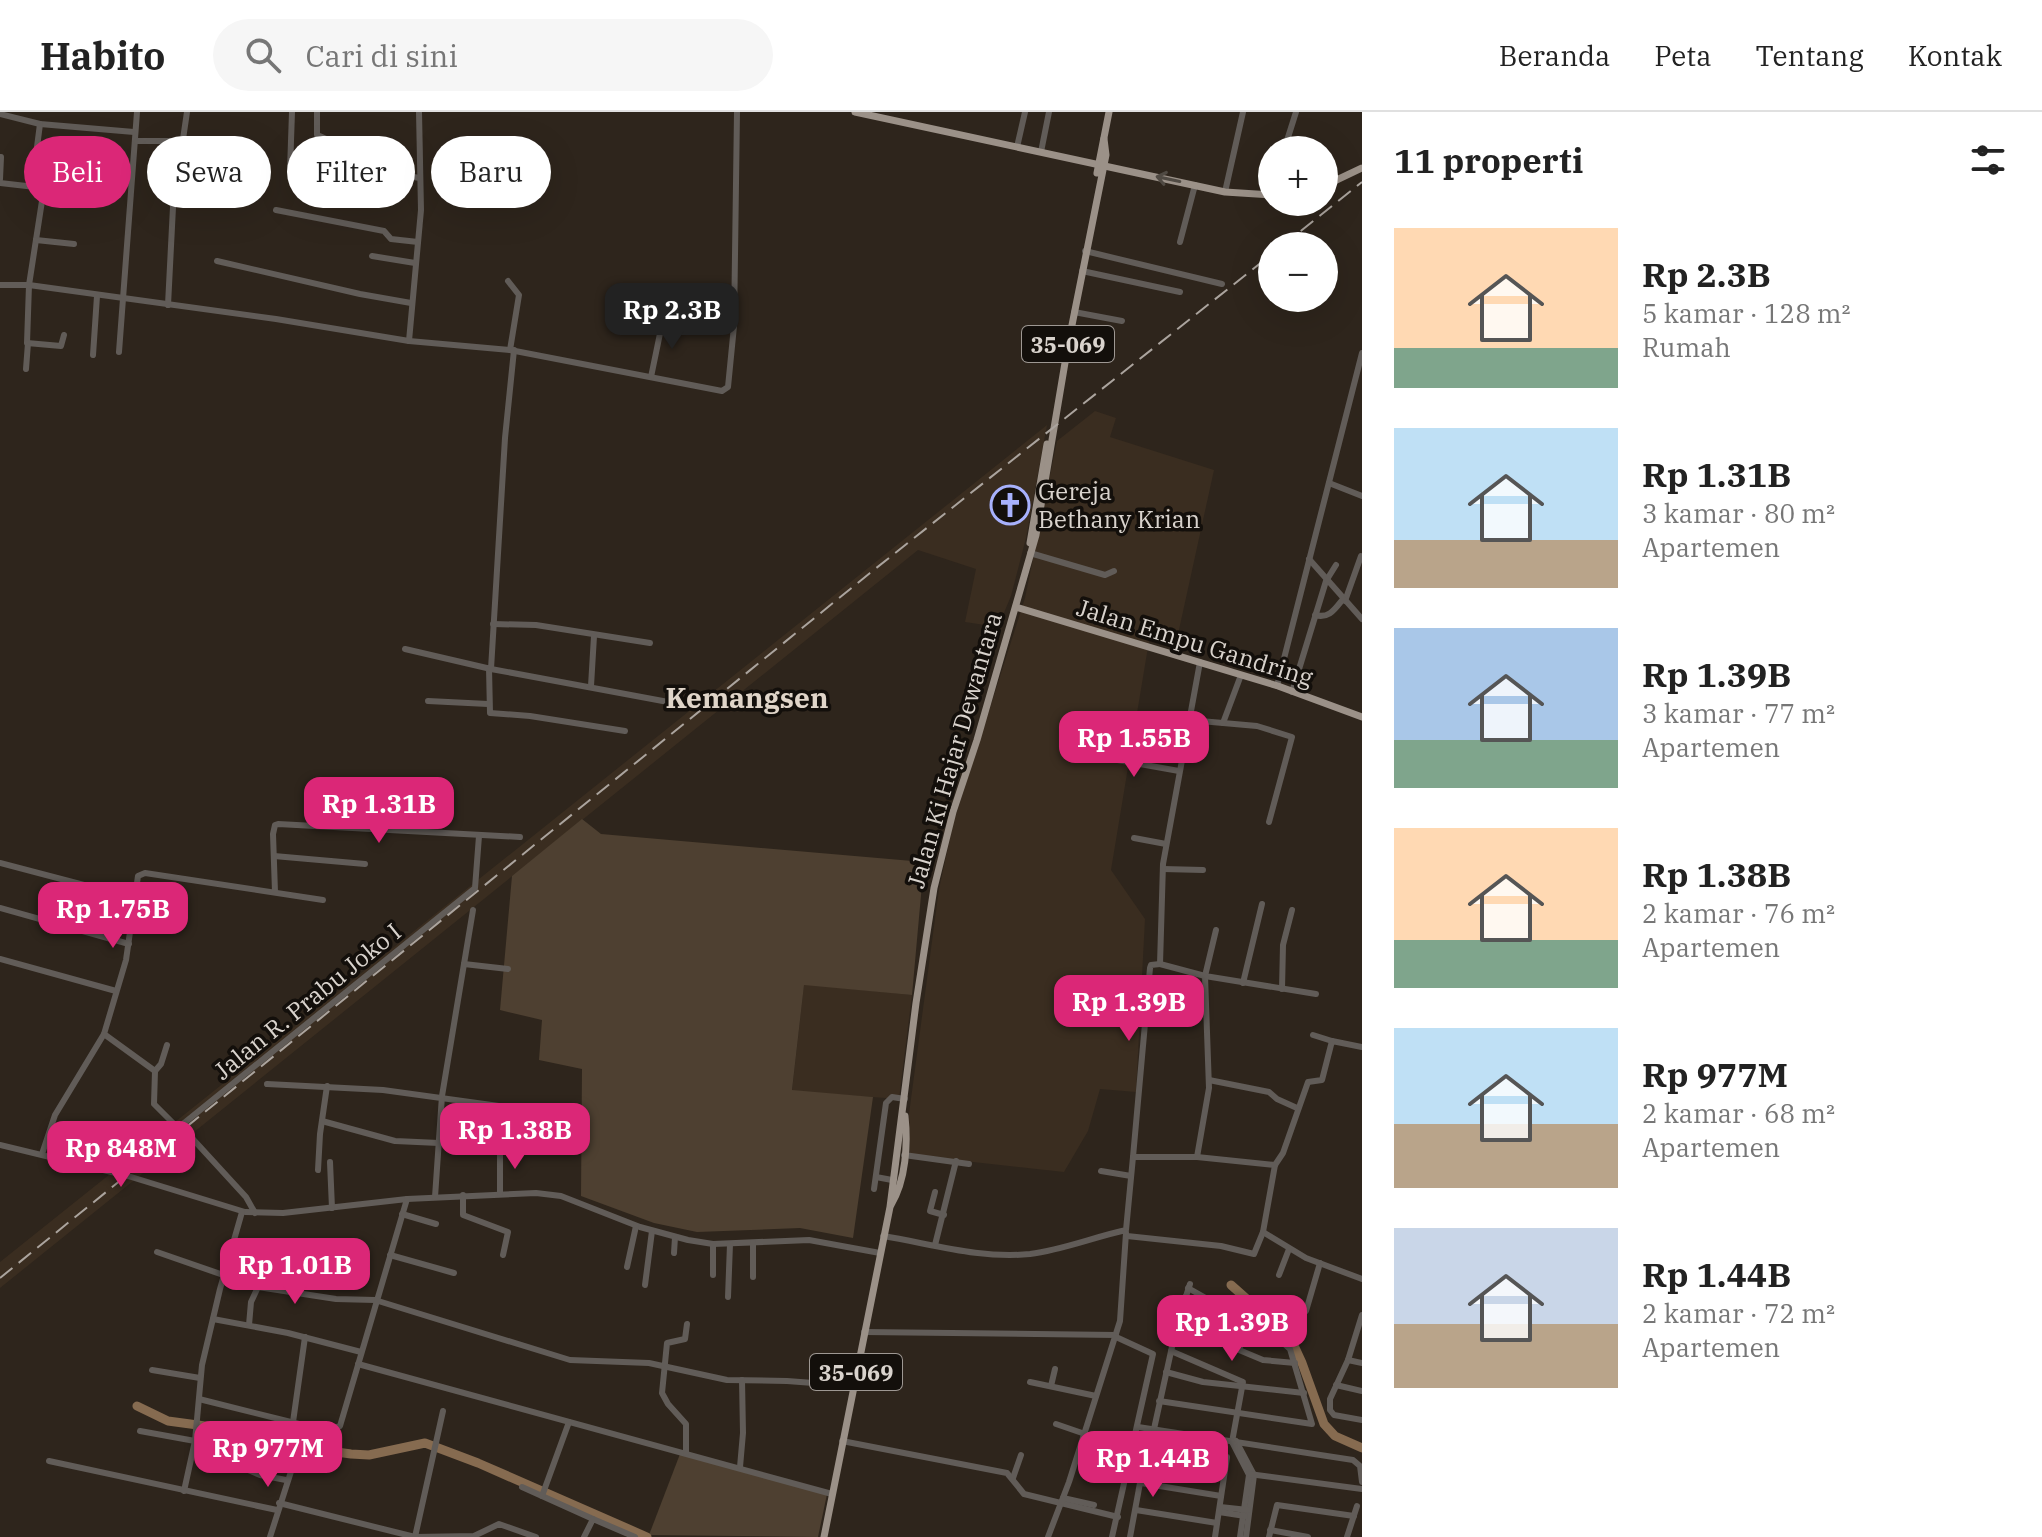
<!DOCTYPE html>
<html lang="id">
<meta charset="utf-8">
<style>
:root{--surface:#fff;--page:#f6f6f6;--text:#222;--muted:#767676;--line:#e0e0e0;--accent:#db2777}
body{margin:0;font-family:"IBM Plex Serif",serif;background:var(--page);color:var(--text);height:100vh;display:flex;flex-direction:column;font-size:30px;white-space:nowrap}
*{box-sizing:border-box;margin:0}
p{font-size:26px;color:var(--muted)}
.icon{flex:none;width:44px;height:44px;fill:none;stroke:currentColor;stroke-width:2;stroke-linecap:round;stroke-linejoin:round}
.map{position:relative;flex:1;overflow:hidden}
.details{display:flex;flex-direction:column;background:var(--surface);width:680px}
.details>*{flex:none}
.hud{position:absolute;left:24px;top:24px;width:760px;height:72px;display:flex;gap:16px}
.buttons{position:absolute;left:1258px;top:24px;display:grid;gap:16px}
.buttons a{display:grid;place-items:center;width:80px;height:80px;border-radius:50%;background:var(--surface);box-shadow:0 8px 32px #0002;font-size:40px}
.price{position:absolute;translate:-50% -68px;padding:0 18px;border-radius:16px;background:var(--accent);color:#fff;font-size:26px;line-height:52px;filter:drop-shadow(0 2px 4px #0008)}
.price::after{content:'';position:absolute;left:50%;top:48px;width:24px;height:18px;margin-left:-12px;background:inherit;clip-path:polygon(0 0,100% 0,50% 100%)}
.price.on{background:#222;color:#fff}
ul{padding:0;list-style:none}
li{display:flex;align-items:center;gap:24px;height:200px;padding:0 32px}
li span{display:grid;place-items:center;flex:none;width:224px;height:160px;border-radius:0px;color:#555}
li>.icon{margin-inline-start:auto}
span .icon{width:96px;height:96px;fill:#fffc;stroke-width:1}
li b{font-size:34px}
h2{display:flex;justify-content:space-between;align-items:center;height:96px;padding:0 32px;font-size:34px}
.pill{padding:0 28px;border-radius:36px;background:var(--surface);box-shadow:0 8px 32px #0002;font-size:28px;line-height:72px}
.pill.on{background:var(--accent);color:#fff}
header{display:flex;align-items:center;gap:48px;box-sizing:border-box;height:112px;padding:0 40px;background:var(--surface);border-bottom:2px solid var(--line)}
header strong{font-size:38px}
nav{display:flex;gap:44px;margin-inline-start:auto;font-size:28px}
.search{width:560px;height:72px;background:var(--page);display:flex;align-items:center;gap:20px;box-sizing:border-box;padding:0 28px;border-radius:44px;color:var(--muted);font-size:30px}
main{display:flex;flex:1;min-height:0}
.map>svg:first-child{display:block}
.built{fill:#3a2d20}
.green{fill:#4e4031}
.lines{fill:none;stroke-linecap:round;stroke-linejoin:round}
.river{stroke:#866b50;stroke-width:9}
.minor{stroke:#615c58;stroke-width:6}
.major{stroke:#9b9188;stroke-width:7}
.rail{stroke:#aba49e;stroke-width:2;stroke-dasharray:16 8;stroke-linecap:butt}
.oneway{stroke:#504a43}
.labels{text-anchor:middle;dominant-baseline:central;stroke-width:7;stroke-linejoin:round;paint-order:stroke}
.shield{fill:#130f0b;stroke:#9e9893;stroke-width:2}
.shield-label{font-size:22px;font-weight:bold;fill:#d9d3cd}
.poi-label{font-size:24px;fill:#d9d3cd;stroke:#130f0b;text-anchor:start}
.street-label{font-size:24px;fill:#d9d3cd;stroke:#130f0b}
.quarter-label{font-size:28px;font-weight:bold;fill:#e0d5c9;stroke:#130f0b}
</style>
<header>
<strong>Habito</strong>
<div class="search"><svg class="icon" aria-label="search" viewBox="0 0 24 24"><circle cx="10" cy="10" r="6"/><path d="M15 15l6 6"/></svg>Cari di sini</div>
<nav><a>Beranda</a><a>Peta</a><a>Tentang</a><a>Kontak</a></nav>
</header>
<main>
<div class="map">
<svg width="1362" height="1425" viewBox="0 0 1362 1425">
<rect width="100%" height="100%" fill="#2e251c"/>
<g class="built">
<path d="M1095,299L1116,306L1110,325L1214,358L1175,536L1149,529L1111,758L1145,807L1136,980L1100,977L1088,1019L1064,1060L910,1043L909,1002L939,777L953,712L1025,486L1057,329Z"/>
<path d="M1047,313L1026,426L1011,484L998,515L965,510L976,457L918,438L0,1176V1150Z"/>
<path d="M804,872L912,883L899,987L792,979Z"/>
</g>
<g class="green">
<path d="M582,707L601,722L924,750L912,883L804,873L792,978L873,985L853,1126L800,1116L697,1120L654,1111L581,1084L582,957L539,948L542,908L500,898L512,764Z"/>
<path d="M680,1342L827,1382L818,1425L649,1423Z"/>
</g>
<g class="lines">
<g class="river">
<path d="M1231,1173L1290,1225L1302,1251L1324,1312L1335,1324L1362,1336"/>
<path d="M137,1294L168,1309L205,1314L287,1333L351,1342L369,1343L425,1331L478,1351L647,1425"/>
</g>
<g class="minor">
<path d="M317,0V23C337,31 349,41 372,45L373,59L420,66"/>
<path d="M0,2L40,12L134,20"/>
<path d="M135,29H170"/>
<path d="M37,35L40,12"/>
<path d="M1017,35L1025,0"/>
<path d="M1284,38L1296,0"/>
<path d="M1041,40L1049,0"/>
<path d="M1324,54L1332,57L1328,72"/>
<path d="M290,58L292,0"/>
<path d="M0,67L1,45"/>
<path d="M0,71L44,76L29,173L27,231L61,234L64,223"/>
<path d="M330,77H369L372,73L373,59"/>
<path d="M1225,80L1243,0"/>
<path d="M276,98L384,119L391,127L418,130"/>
<path d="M36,128L74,132"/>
<path d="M1180,130L1195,73"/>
<path d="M1085,139L1222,172"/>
<path d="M372,144L415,151"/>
<path d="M217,149L360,182L411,191"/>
<path d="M1082,159L1180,180"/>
<path d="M508,169L519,183L510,238"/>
<path d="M0,173H29L276,207L409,229L510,238L722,279L728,275L734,214L737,0"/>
<path d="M168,193L173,95L187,0"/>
<path d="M1074,200L1122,209"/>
<path d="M409,229L421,98L419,0"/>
<path d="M119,240L137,0"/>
<path d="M93,243L97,184"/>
<path d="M26,257L28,231"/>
<path d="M651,265L663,207"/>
<path d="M1329,371L1362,384"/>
<path d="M1030,441L1105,463L1114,459"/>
<path d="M1309,447L1362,507"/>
<path d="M1345,489L1361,444"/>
<path d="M1315,503C1329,507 1335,497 1343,487"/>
<path d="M493,512L536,513L650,531"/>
<path d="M405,537L491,557L695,595"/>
<path d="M489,556L490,601L530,604L625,619"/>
<path d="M491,557L505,326L514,238"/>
<path d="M591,574L594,524"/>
<path d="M1277,574L1362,241"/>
<path d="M1292,580L1326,469L1336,453"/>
<path d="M428,589L488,592"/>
<path d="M1189,608L1257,614L1292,625L1269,710"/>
<path d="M1223,611L1241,563"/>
<path d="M1095,644L1179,659"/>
<path d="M1134,726L1166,732"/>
<path d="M274,744L365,752"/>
<path d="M0,751L103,778L135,783"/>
<path d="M1163,757L1203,758"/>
<path d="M275,780L273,722L275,713L278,712L520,725"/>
<path d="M0,796L129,832"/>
<path d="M1216,818L1205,864L1316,882"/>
<path d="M0,847L116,879"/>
<path d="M464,852L508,857"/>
<path d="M1243,871L1262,792"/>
<path d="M1282,877L1283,833L1292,798"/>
<path d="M1313,923L1332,929"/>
<path d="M155,959L161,952L167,933"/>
<path d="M1209,968L1269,980L1277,987L1297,996"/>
<path d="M267,972L383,978L521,997"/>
<path d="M322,1009L395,1029L483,1033"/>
<path d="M178,1016L154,992L155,959L104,922L126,848L138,764L145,761L323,788"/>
<path d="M191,1025L246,1085L255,1101"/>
<path d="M0,1033L128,1064L245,1100L283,1101L407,1087L536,1081L561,1084L640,1115L688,1128L713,1132L809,1128L880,1141"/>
<path d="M42,1042L55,1003L104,922"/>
<path d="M904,1043L969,1052"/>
<path d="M1133,1045L1150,856L1151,853L1160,852"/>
<path d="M1197,1045L1275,1053"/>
<path d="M330,1050L332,1096"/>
<path d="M94,1055L100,1028"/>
<path d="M318,1058L320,1022L327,974"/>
<path d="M1101,1059L1131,1064"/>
<path d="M121,1062L475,776L479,724"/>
<path d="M876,1065L892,1068"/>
<path d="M874,1077L886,991L892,985L905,987"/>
<path d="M935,1080L930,1099L944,1103"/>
<path d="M500,1081V1037"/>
<path d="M463,1083V1103L508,1120L503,1143"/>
<path d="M435,1085L442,984L473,798"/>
<path d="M402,1102L436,1112"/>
<path d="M1263,1120L1306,1146L1362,1167"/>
<path d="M883,1124C932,1132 980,1147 1030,1142C1062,1138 1094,1125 1126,1118L1133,1045H1197L1209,976L1205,864L1160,852L1163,752L1200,550"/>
<path d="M1127,1124L1221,1134L1254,1142L1263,1120L1275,1053L1283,1041L1308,970L1322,968L1332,929L1362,935"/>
<path d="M935,1133L956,1049"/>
<path d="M157,1140L258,1175L336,1187L375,1188L570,1248L649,1251L727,1268L787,1269L853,1274"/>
<path d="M674,1141L675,1125"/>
<path d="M390,1143L454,1161"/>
<path d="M627,1155L636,1114"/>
<path d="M713,1163V1132"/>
<path d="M1279,1163L1289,1137"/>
<path d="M753,1165V1131"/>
<path d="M645,1173L652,1119"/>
<path d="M1188,1176L1227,1198"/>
<path d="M728,1185L730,1132"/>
<path d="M1185,1185L1250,1211L1239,1237"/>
<path d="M1306,1199L1320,1151"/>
<path d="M1362,1203L1348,1248L1330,1287V1298L1334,1303L1362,1308"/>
<path d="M213,1207L288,1221L361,1240"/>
<path d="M1177,1212L1263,1248L1295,1251"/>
<path d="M249,1213L251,1190L258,1175"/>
<path d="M864,1220L1116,1223"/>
<path d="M1171,1239L1243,1270L1232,1330"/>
<path d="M1348,1248L1362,1251"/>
<path d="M358,1252L832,1382"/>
<path d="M152,1258L200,1266"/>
<path d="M1166,1260L1203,1270L1304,1281"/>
<path d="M1030,1270L1096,1284"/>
<path d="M1336,1273L1362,1279"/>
<path d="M1051,1274L1055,1257"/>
<path d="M199,1287L307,1314"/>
<path d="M1159,1289L1312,1312L1290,1237L1269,1218L1250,1211"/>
<path d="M293,1310L305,1225"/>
<path d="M1056,1312L1085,1322"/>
<path d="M1138,1315L1353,1348L1360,1354L1362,1370"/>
<path d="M1154,1317L1177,1212L1190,1172"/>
<path d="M140,1319L195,1329"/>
<path d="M842,1329L1007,1361L1024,1382L1118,1405"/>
<path d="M1236,1329L1254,1363L1246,1425"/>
<path d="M1232,1330L1249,1363L1240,1425"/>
<path d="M194,1335L260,1363L286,1368"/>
<path d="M686,1341V1312L668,1292L662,1281L667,1231L685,1227L687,1212"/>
<path d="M1131,1341L1225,1357"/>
<path d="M49,1349L277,1398"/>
<path d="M740,1355L743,1321L742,1268"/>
<path d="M1249,1362L1362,1377"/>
<path d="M1013,1366L1021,1343"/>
<path d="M1141,1371L1221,1384"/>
<path d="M522,1375L593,1407"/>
<path d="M184,1379L195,1329L202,1253L220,1177L242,1100"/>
<path d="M542,1384L569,1310"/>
<path d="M1063,1386L1094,1393"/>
<path d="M279,1391L415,1425L474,1424L499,1412L536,1425"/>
<path d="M1220,1395L1248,1398"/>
<path d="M1136,1398L1217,1411"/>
<path d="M1219,1400L1245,1404"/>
<path d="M1270,1418L1308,1425"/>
<path d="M270,1425L305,1316C316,1311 329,1320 340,1314L407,1087"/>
<path d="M415,1425L443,1299"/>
<path d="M584,1425L593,1407L635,1425"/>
<path d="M1048,1425L1069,1370L1120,1209L1126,1121"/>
<path d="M1112,1425L1153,1242L1116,1225"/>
<path d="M1130,1425L1145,1344"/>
<path d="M1215,1425L1227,1345"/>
<path d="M1269,1425L1277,1393L1354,1404"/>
<path d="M1347,1425L1357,1394"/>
</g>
<g class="major">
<path d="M855,0L1225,80L1272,83"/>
<path d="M1097,61L1109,0"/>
<path d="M1324,74L1362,56"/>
<path d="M1030,431L1047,332"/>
<path d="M1016,495L1278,574L1362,605"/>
<path d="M891,1093C906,1068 908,1032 905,1004"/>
<path d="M824,1425L890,1095L916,891L934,776L953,700L977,628L1036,423L1068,233L1106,43L1104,27"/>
</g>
<g class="rail">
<path d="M1282,134L1362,70"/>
<path d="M0,1166L870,461L1272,142"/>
</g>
</g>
<defs><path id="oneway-shaft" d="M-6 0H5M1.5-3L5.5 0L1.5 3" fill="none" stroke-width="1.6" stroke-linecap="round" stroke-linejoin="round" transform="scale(2)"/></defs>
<use class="oneway" href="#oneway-shaft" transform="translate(1168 67) rotate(-168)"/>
<defs>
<g id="church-ring" transform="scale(2)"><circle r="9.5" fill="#130f0b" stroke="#a7b1fc" stroke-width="1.5"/><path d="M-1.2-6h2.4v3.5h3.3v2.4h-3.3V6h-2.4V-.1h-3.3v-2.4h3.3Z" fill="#a7b1fc"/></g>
</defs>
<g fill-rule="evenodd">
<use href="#church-ring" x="1010" y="393"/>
</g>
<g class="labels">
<g class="shield">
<rect x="1022" y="214" width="92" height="36" rx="6"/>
<rect x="810" y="1242" width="92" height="36" rx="6"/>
</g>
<g class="shield-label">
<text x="1068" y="232">35-069</text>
<text x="856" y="1260">35-069</text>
</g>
<g class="poi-label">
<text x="1038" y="379">Gereja<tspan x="1038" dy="28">Bethany Krian</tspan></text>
</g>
<g class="street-label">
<text transform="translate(1195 530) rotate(17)">Jalan Empu Gandring</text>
<text transform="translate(954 638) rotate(-74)">Jalan Ki Hajar Dewantara</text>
<text transform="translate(307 889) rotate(-39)">Jalan R. Prabu Joko I</text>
</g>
<g class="quarter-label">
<text x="747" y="585">Kemangsen</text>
</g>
</g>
</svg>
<div class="buttons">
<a>+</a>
<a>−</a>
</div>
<b class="price on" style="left:672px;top:239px">Rp 2.3B</b>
<b class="price" style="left:1134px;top:667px">Rp 1.55B</b>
<b class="price" style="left:379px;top:733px">Rp 1.31B</b>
<b class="price" style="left:113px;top:838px">Rp 1.75B</b>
<b class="price" style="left:1129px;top:931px">Rp 1.39B</b>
<b class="price" style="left:515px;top:1059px">Rp 1.38B</b>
<b class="price" style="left:121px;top:1077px">Rp 848M</b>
<b class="price" style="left:295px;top:1194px">Rp 1.01B</b>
<b class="price" style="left:1232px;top:1251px">Rp 1.39B</b>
<b class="price" style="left:268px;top:1377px">Rp 977M</b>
<b class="price" style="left:1153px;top:1387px">Rp 1.44B</b>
<div class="hud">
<a class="pill on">Beli</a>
<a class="pill">Sewa</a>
<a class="pill">Filter</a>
<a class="pill">Baru</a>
</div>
</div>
<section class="details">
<h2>11 properti<svg class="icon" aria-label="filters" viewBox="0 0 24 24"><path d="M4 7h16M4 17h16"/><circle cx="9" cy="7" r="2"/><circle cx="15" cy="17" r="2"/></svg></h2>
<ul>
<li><span style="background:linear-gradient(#ffd9b3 75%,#7fa58c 0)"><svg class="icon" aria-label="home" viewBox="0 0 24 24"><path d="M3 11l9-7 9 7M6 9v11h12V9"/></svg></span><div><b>Rp 2.3B</b><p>5 kamar · 128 m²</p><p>Rumah</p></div></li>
<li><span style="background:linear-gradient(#bfe0f5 70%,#b9a48a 0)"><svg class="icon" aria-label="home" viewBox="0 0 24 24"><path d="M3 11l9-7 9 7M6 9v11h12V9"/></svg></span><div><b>Rp 1.31B</b><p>3 kamar · 80 m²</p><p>Apartemen</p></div></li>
<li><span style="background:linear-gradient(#a9c7e8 70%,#7fa58c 0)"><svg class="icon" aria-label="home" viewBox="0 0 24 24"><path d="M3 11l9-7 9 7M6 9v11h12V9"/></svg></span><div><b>Rp 1.39B</b><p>3 kamar · 77 m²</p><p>Apartemen</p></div></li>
<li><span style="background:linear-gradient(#ffd9b3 70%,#7fa58c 0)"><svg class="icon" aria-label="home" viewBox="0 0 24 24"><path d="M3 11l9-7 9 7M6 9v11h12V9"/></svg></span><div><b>Rp 1.38B</b><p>2 kamar · 76 m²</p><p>Apartemen</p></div></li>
<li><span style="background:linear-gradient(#bfe0f5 60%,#b9a48a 0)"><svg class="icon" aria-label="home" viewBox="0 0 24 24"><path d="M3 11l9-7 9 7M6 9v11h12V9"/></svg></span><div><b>Rp 977M</b><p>2 kamar · 68 m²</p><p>Apartemen</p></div></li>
<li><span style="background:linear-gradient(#c9d6e8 60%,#b9a48a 0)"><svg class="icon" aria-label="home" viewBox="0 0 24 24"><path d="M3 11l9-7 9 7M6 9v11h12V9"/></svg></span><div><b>Rp 1.44B</b><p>2 kamar · 72 m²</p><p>Apartemen</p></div></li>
</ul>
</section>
</main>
